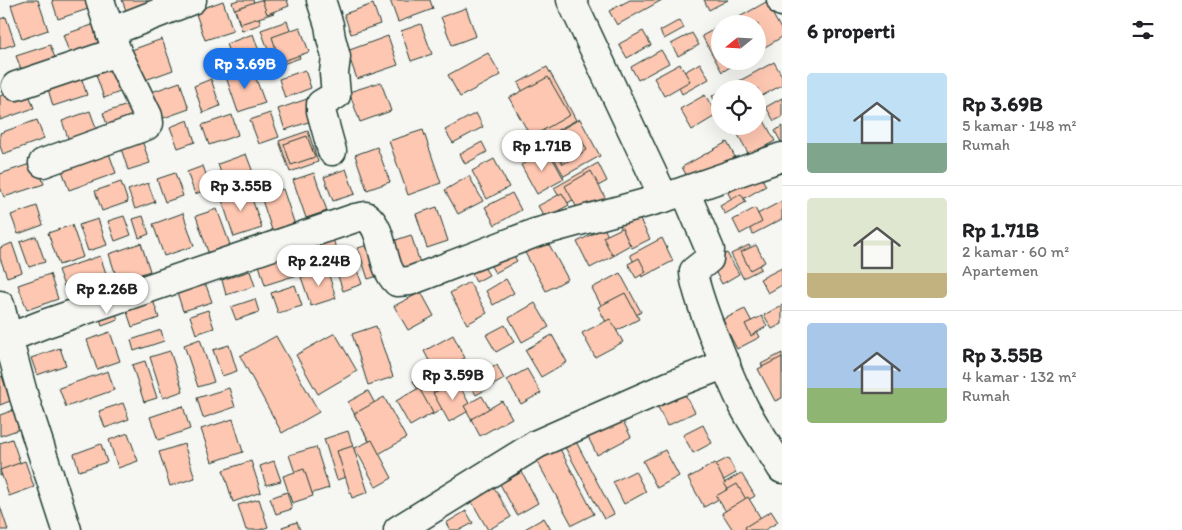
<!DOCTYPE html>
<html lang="id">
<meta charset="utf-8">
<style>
:root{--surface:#fff;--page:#f2f2f2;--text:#202124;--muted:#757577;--line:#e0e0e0;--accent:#1a73e8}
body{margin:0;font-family:Itim,sans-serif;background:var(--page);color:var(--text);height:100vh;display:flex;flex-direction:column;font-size:19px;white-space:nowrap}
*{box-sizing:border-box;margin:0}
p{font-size:16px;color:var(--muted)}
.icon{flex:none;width:28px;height:28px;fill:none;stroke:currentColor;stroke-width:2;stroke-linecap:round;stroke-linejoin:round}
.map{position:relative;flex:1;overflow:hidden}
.drawer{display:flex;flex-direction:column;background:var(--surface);width:400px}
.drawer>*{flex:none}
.needle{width:32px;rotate:252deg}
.controls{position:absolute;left:711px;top:15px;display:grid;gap:10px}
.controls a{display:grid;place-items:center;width:55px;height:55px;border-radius:50%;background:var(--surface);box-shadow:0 5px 20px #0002;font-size:25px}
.price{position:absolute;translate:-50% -42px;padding:0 11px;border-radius:18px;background:#fff;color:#222;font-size:16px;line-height:32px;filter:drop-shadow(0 1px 2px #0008)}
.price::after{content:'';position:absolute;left:50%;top:30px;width:15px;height:11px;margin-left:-8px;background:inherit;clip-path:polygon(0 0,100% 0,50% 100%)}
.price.current{background:var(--accent);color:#fff}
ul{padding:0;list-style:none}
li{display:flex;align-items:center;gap:15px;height:125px;padding:0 25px}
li+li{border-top:1px solid var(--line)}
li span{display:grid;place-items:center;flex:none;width:140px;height:100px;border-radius:5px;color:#555}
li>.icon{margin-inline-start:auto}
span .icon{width:60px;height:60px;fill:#fffc;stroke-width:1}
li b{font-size:21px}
h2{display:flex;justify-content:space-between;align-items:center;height:60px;padding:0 25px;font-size:21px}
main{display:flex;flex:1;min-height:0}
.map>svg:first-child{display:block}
.building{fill:#fec7b1;stroke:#1f3d34}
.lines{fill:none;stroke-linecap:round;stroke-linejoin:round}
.minor-casing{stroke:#1f3d34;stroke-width:31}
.minor{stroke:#f6f6f2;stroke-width:28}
</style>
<main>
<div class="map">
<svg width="782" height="530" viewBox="0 0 782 530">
<rect width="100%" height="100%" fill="#f6f6f2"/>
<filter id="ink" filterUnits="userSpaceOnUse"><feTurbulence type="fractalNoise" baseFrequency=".02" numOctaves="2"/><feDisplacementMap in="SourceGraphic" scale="10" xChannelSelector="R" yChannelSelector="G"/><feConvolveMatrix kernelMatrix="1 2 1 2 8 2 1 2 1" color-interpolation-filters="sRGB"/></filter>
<g filter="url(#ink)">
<g class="building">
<path d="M26,0H38L48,30L22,39L11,5Z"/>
<path d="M52,0H92L94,7L58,19Z"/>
<path d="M122,0H147L149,5L127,13Z"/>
<path d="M239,0H253L261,24L242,31L232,2Z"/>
<path d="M260,0H270L274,13L240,24L235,9Z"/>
<path d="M262,0H287L289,6L267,14Z"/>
<path d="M390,0H430L433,9L398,22Z"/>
<path d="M630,0H662L617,25L609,11Z"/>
<path d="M704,0H728L709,10Z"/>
<path d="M223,1L233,31L205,40L195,11Z"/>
<path d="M766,2L782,31V37L758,51V24H736L734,20Z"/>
<path d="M373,4L380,24L351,34L344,14Z"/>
<path d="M466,8L476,36L452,45L441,17Z"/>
<path d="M6,17L15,44L0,49V19Z"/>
<path d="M680,20L684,28L664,39L660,31Z"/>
<path d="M287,21L300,58L274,67L261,30Z"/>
<path d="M95,24L104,50L72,61L63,35Z"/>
<path d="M421,24L432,54L411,61L401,31Z"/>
<path d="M720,26V61H740L722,72L702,36Z"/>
<path d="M300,27L309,52L280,62L272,37Z"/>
<path d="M643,31L651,45L627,58L619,44Z"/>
<path d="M692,33L699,45L678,56L671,44Z"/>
<path d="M253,34L261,57L234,66L226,44Z"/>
<path d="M388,36L398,65L357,79L347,51Z"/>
<path d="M162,39L173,70L137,83L126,52Z"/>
<path d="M50,45L57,63L23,74L16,56Z"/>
<path d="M661,50L669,63L638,80L631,67Z"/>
<path d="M488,53L501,75L460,97L448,75Z"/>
<path d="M113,59L125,90L104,98L93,66Z"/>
<path d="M774,62L782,76V85L758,98V89H734L732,85Z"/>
<path d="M700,63L709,79L682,94L674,78Z"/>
<path d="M680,64L690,81L664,96L654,78Z"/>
<path d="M547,67L576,120L547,136L518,83Z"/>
<path d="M252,68L265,103L238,112L226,77Z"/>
<path d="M305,70L311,88L285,98L279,79Z"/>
<path d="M81,77L87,95L53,106L48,89Z"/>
<path d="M548,77L570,115L531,137L509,98Z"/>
<path d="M211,79L220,106L203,113L194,86Z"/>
<path d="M180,82L189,109L158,120L149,93Z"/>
<path d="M381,82L391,111L360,122L349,92Z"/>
<path d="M26,86L34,108L0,120V96Z"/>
<path d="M720,92V110L712,96Z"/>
<path d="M705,95L717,115L692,130L680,109Z"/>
<path d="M782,98V117L774,121L766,107Z"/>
<path d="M307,99L314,120L285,130L278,109Z"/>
<path d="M134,103L141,123L110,133L103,113Z"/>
<path d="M90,111L100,139L72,149L62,121Z"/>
<path d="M270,113L279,137L259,144L250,120Z"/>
<path d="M476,113L483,127L453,143L445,130Z"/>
<path d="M232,115L238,135L209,145L202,125Z"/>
<path d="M761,115L775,141L749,155L735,129L740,126H758V117Z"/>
<path d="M580,119L600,156L564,176L543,139Z"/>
<path d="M37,120L44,139L3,154L0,146V133Z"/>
<path d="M188,120L195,142L178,148L170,127Z"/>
<path d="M782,126V144L775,131Z"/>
<path d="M423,130L441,183L408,195L389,141Z"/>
<path d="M308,131L318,162L290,172L279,141Z"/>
<path d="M307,136L315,157L291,165L284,144Z"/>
<path d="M580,137L587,150L563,164L555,151Z"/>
<path d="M141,138L150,163L128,170L120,145Z"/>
<path d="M482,142L487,152L465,164L460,154Z"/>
<path d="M727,142L735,157L690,182L682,167Z"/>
<path d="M106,145L116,173L69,190L59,162Z"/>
<path d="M377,147L390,182L367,190L355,155Z"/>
<path d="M548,150L564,179L537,194L521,165Z"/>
<path d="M246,154L254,175L225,185L218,164Z"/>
<path d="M494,159L509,187L487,199L472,171Z"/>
<path d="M36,162L44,184L4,197L0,187V174Z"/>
<path d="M598,163L607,181L564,205L554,188Z"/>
<path d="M203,166L211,188L195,194L187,172Z"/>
<path d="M346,169L355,194L333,201L324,177Z"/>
<path d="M591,171L608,203L582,217L565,186Z"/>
<path d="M175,173L183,196L165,202L157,179Z"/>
<path d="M314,173L327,211L306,218L293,180Z"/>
<path d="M760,175L766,186L734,204L728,193Z"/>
<path d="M469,176L483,201L458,214L445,190Z"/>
<path d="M121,182L128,202L102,211L95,191Z"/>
<path d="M148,183L155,202L135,209L128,190Z"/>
<path d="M248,187L262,228L234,237L221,197Z"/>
<path d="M283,189L298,234L276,242L261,197Z"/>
<path d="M512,193L521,210L495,225L485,207Z"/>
<path d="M562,193L569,205L545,218L538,206Z"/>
<path d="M741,194L746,202L725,214L720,206Z"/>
<path d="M782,201V219L753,234L746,220Z"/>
<path d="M37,206L43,225L18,234L11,215Z"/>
<path d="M437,207L448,241L427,248L416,214Z"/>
<path d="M755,208L762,222L740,234L733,220Z"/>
<path d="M217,209L233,253L211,261L196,216Z"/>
<path d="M636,212L650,239L632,248L618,222Z"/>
<path d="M183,213L194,246L164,256L153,224Z"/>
<path d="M124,216L131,235L115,241L108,221Z"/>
<path d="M143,216L149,234L139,238L133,219Z"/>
<path d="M98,219L107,245L88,251L79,225Z"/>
<path d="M72,225L83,257L59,265L48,233Z"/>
<path d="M604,228L617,254L590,268L577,242Z"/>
<path d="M622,228L630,245L612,255L603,237Z"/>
<path d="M411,235L421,266L394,274L384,244Z"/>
<path d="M36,236L45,262L29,267L20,242Z"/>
<path d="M545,237L568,279L546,291L523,249Z"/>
<path d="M662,238L673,261L642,277L630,255Z"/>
<path d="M333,239L338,255L311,264L305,248Z"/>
<path d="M378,242L388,273L368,279L358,248Z"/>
<path d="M12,243L22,272L7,277L0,258V248Z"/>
<path d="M141,243L150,271L118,282L109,254Z"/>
<path d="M749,245L761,269L743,278L731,254Z"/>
<path d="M756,245L765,262L750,270L741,252Z"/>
<path d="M508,246L517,261L495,273L486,258Z"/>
<path d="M288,248L297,275L265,285L257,258Z"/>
<path d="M727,253L739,274L722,284L710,262Z"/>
<path d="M100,256L108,279L67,294L58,270Z"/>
<path d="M639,258L646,272L636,278L628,264Z"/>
<path d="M481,262L489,275L476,282L469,268Z"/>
<path d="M355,264L362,284L343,291L336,270Z"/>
<path d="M782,268V285L768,293L760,279Z"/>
<path d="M327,269L336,298L311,306L301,277Z"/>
<path d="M250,271L255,286L226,295L222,280Z"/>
<path d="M620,273L641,312L613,328L592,288Z"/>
<path d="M50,274L58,299L27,310L18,285Z"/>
<path d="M203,277L212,302L183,311L175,286Z"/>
<path d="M506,279L514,293L493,305L486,291Z"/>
<path d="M469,282L487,313L467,324L450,293Z"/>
<path d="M295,285L302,306L278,313L271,293Z"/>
<path d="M421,292L434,316L408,330L394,306Z"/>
<path d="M625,293L639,319L612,333L598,307Z"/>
<path d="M255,299L259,312L236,320L231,307Z"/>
<path d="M153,300L159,318L132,327L126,309Z"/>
<path d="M535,303L549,327L522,342L509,318Z"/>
<path d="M112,304L118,320L102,326L97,310Z"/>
<path d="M782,305V324L772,329L764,315Z"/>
<path d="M745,309L760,337L737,349L722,320Z"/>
<path d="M208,310L214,328L196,334L190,316Z"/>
<path d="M762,316L767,326L751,336L745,324Z"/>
<path d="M610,319L623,342L595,357L582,333Z"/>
<path d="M505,325L514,342L496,352L486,335Z"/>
<path d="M376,326L393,377L368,385L352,334Z"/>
<path d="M161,330L164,341L134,351L131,340Z"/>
<path d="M110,332L120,361L97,369L87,340Z"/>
<path d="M335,333L357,371L318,394L296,355Z"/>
<path d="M453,335L465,358L436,374L424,351Z"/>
<path d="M552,335L567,362L541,377L525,350Z"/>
<path d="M276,336L319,412L282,433L240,356Z"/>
<path d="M200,339L214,382L198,387L184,345Z"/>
<path d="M229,345L237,371L222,376L213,350Z"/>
<path d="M60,348L66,365L37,375L31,358Z"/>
<path d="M170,351L183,391L163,398L150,357Z"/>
<path d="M782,353V374L770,381L761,364Z"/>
<path d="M782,357V398L775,401L758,369Z"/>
<path d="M145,361L157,398L144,402L132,365Z"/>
<path d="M497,365L504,379L476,395L468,381Z"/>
<path d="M437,367L456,401L432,415L413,381Z"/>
<path d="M527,369L541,393L521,404L507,380Z"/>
<path d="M108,371L114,390L66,407L59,388Z"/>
<path d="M2,376L10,401L0,405V377Z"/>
<path d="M457,381L472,409L449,422L433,393Z"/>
<path d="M229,388L235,407L203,418L197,398Z"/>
<path d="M419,388L433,413L410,426L396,401Z"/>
<path d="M368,391L392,435L372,447L348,402Z"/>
<path d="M683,391L695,412L667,426L657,405Z"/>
<path d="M482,396L490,410L472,420L464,406Z"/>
<path d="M384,397L406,438L377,455L354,414Z"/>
<path d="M502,401L512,418L480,436L471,419Z"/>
<path d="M123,403L129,419L105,428L99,411Z"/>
<path d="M183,406L190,429L158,440L150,417Z"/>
<path d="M14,410L20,429L0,436V415Z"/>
<path d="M620,415L631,437L597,455L586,433Z"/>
<path d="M233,419L243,452L212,462L201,429Z"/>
<path d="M703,425L712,443L693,453L683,435Z"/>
<path d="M348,431L361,472L337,480L324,439Z"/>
<path d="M128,433L138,461L118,468L109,440Z"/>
<path d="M572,434L614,514L604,519L561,440Z"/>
<path d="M12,439L22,468L0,476V443Z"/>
<path d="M372,440L392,478L376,487L355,448Z"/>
<path d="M101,444L107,462L79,471L74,454Z"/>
<path d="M184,444L195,478L170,486L159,452Z"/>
<path d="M353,446L368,492L352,498L337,451Z"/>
<path d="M316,447L329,488L303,496L289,455Z"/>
<path d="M560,449L594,514L572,525L537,461Z"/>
<path d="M665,450L679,476L657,488L643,461Z"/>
<path d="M728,458L736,473L713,486L705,470Z"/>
<path d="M25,461L34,487L9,496L0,470Z"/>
<path d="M251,461L261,492L233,502L223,470Z"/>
<path d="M274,461L281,481L266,485L260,466Z"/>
<path d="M715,463L730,493L704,507L688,478Z"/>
<path d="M304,469L313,496L292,503L283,476Z"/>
<path d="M635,471L646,492L624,504L613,482Z"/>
<path d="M522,472L538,503L517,515L500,484Z"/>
<path d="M741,473L755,496L738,506L724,483Z"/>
<path d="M491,482L511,517L488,530L468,495Z"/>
<path d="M737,484L757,518L738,530L716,496Z"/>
<path d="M287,492L292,509L276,514L270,498Z"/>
<path d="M748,497L766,527L761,530H733L722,513Z"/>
<path d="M259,499L268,527L259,530H246L238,505Z"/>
<path d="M0,506L8,530H0Z"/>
<path d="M466,511L473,523L460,530H450L446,523Z"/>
<path d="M771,511L778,522L765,530H747L745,527Z"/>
<path d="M544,518L551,530H523Z"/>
<path d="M297,522L300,530H283L282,527Z"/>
</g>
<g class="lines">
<g class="minor-casing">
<g id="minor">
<path d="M321,0L329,25L331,38L336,57L334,73L336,95L321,104V111L332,151"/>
<path d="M571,0L664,198"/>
<path d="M781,0L782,2"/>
<path d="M110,32L192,0"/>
<path d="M16,86L117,52"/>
<path d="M43,163L146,126L149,123L148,116L117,52L100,0"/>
<path d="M685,191L710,250L709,259L694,271C691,287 734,387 744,407C755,428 769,448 782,469"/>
<path d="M0,305L8,338L44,324L355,218L366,216C386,231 379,265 397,282L410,281L535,233L664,198L782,157"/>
<path d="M8,338L24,397L67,530"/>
<path d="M398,530L537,444L671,385L726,364"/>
</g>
</g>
<use href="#minor" class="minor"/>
</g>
</g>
</svg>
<div class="controls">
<a><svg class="needle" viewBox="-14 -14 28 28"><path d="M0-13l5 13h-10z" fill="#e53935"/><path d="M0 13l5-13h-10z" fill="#757577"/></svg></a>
<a><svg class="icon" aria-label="locate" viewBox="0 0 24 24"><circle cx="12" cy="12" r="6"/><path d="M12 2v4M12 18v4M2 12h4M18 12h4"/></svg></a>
</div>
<b class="price current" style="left:245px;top:90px">Rp 3.69B</b>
<b class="price" style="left:542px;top:172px">Rp 1.71B</b>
<b class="price" style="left:241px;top:212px">Rp 3.55B</b>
<b class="price" style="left:319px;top:287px">Rp 2.24B</b>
<b class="price" style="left:107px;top:315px">Rp 2.26B</b>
<b class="price" style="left:453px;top:401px">Rp 3.59B</b>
</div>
<section class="drawer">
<h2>6 properti<svg class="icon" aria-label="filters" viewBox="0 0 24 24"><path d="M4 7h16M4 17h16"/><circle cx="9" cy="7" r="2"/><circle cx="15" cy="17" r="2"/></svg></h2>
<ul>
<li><span style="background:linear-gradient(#bfe0f5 70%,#7fa58c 0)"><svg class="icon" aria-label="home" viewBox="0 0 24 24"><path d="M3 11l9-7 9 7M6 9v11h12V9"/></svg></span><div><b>Rp 3.69B</b><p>5 kamar · 148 m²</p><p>Rumah</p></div></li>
<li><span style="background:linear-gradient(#dfe7d0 75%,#c2b280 0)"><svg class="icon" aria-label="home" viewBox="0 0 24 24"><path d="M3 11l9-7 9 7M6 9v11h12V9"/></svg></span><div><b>Rp 1.71B</b><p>2 kamar · 60 m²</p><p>Apartemen</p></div></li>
<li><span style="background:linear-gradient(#a9c7e8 65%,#8fb573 0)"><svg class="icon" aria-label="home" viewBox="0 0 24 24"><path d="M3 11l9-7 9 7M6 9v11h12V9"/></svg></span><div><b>Rp 3.55B</b><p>4 kamar · 132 m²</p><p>Rumah</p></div></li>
</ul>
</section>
</main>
